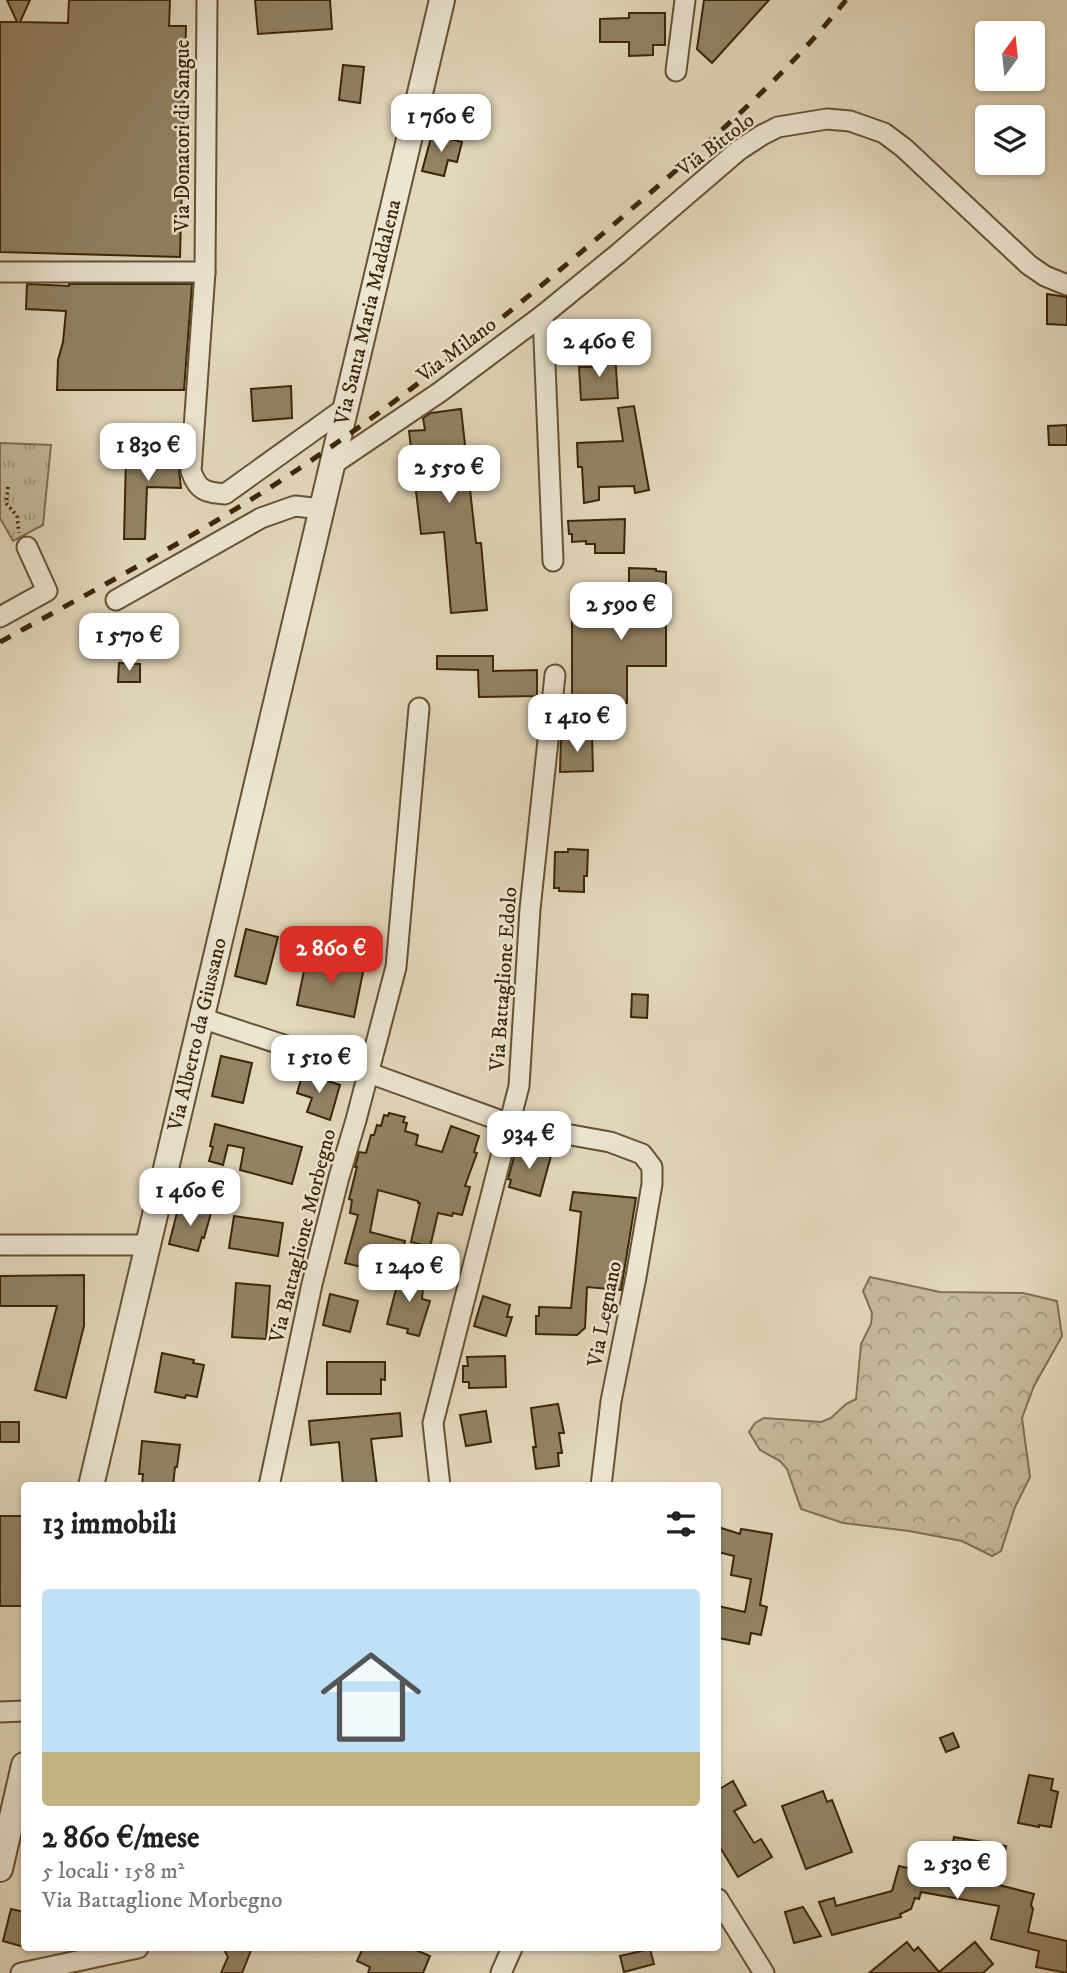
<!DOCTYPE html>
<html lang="it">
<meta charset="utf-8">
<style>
:root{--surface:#fff;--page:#f6f6f6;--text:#222;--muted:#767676;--line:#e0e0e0;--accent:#d93025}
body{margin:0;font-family:"IM FELL DW Pica",serif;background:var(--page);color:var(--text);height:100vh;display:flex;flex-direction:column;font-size:26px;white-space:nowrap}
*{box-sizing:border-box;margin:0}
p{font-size:23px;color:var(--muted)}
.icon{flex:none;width:38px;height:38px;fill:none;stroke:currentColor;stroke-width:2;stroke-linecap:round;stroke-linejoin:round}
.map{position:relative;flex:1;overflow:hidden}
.panel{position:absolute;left:21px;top:1482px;width:700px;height:469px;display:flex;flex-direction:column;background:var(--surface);border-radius:7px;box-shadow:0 2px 5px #0004}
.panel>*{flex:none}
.needle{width:46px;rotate:15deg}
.tools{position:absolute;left:975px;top:21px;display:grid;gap:14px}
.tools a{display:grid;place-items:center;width:70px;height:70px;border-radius:7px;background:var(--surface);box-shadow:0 2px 5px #0004;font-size:35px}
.price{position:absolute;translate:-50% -60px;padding:0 16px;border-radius:14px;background:#fff;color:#222;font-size:23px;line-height:46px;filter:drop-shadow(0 2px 4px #0008)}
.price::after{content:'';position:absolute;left:50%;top:42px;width:21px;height:16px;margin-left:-10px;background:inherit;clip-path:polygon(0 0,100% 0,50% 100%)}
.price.active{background:var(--accent);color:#fff}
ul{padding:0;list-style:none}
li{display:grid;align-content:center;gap:14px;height:371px;padding:0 21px}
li+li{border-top:2px solid var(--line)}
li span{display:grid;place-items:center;height:217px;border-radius:7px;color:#555}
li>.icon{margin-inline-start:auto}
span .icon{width:126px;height:126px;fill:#fffc;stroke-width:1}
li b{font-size:30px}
h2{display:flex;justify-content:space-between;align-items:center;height:84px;padding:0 21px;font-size:30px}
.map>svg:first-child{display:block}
.forest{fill:url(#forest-crowns);stroke:#807052;stroke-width:2}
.park{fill:url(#park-tufts);stroke:#807052;stroke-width:2}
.building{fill:#928365;stroke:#3b2606;stroke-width:2}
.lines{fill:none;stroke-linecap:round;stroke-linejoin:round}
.minor-casing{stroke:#655234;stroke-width:23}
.tertiary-casing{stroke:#655234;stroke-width:28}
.path{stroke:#3b2606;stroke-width:3.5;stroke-dasharray:2 3.5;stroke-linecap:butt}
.minor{stroke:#ede6d3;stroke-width:19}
.tertiary{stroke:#ede6d3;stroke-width:24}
.rail{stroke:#3b2606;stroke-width:5;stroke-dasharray:12 12;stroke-linecap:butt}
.labels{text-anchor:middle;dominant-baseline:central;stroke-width:5;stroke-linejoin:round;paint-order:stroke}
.street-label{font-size:21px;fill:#3b2606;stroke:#ede6d3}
</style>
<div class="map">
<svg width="1067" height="1973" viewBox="0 0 1067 1973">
<defs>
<pattern id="forest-crowns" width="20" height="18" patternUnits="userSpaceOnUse" patternTransform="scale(1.75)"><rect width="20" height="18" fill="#c6ba9d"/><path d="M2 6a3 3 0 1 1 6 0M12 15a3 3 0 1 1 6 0" fill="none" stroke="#a2977e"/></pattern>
<pattern id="park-tufts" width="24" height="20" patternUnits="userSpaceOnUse" patternTransform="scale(1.75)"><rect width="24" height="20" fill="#c6ba9d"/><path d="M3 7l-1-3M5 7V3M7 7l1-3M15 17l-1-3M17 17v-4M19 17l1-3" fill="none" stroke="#a2977e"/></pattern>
</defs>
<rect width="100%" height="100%" fill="#e3d8bc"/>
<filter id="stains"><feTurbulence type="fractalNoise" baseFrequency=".00286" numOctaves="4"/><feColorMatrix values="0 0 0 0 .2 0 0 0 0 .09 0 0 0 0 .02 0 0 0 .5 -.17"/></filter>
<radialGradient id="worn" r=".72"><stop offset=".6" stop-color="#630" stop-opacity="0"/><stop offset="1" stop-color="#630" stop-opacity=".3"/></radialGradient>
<path class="forest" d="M870,1277L940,1292L1023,1293L1057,1301L1062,1336L1034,1386L1022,1418L1030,1477L1015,1507L1001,1551L992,1556L962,1541L909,1531L843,1523L801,1509L787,1469L780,1461L760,1450L749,1432L755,1423L764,1418L821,1422L831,1418L846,1404L856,1399L861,1344L871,1324L872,1313L863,1291Z"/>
<path class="park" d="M0,443L51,445L43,525L13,541L0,518Z"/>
<g class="building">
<path d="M7,0H30L20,22L68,23L69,0H170L169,26H186L180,257L0,252V22H17Z"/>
<path d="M255,0H330L332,29L258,34Z"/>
<path d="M704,0H769L712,63L697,49Z"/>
<path d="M629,13H665V45H653V55L629,56V42H600V19L629,18Z"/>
<path d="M343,65L364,67L360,103L339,100Z"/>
<path d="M432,134L462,142L457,162L448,160L444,176L422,171Z"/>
<path d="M27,284L69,286V284H192L184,390H57L58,360L63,342L66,311L26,309Z"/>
<path d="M1047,294L1067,297V325L1047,324Z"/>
<path d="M615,354L618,398L581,400L579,367H593L592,356Z"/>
<path d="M291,386L292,418L253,421L251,389Z"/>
<path d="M634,406L649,490L635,493L634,486L599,487V500L584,503L582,467H578L577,443L623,441L618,408Z"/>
<path d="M461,409L476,543H481L487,610L451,613L444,532L421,534L409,431L425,430L423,418L431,413Z"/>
<path d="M1067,425V445H1049L1048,426Z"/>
<path d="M145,444L181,445L179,470L181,488L147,487L145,539H124L126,457L145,458Z"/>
<path d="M625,519L624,553H595V544H586V541L572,542V534H569L568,521Z"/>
<path d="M629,568L656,569V571L666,572V666H627V703H572V620L629,619Z"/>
<path d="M437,656H493V671L537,670V696L479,697L478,670L437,669Z"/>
<path d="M119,663L140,664V682H118Z"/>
<path d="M592,735L593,771L560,772L561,736Z"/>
<path d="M568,849L588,850L587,876H584V892L559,891V888H554L555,852H568Z"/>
<path d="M246,929L278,937L266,984L235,976Z"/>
<path d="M307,956L364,967L354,1017L297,1005Z"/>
<path d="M632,994L648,995L647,1018L631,1017Z"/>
<path d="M221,1056L252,1063L243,1103L212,1096Z"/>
<path d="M303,1073L340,1085L330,1120L307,1112L312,1098L297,1093Z"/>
<path d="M389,1113L405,1117L403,1122L407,1123L405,1131L418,1135L416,1145L442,1152L451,1126L479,1136L474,1152L477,1153L465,1186L470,1187L462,1215L453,1213L452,1216L438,1213L430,1247L411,1242L420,1203H418V1201L378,1190L370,1232L405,1241L396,1275L345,1263L358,1215L350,1213L352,1200L349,1199L357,1167H355L359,1152L366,1153L371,1135H374L377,1125L381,1126L384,1115L388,1116Z"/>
<path d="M215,1124L302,1147L292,1184L240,1170L244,1148L228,1145L223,1165L209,1161L213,1147L210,1146Z"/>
<path d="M517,1146L551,1156L540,1196L509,1187L511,1180L508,1179Z"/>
<path d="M573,1192L636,1198L621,1290L587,1287L585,1328L577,1335L536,1334V1316H539V1307L571,1308L581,1212L570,1210Z"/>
<path d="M179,1205L211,1213L204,1238L202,1237L198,1251L169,1244Z"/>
<path d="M234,1216L283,1223L278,1256L229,1248Z"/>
<path d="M398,1274L424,1276L422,1299L430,1301L419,1336L407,1333L408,1329L387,1324L396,1289Z"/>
<path d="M84,1275V1326L66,1398L35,1390L57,1306H0V1276Z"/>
<path d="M236,1283L270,1286L266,1339L232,1337Z"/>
<path d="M330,1294L358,1301L350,1332L323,1325Z"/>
<path d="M483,1296L510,1305L507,1317H512L506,1336L474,1326Z"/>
<path d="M162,1353L194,1360L193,1363L204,1365L197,1397L186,1395L185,1398L155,1392Z"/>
<path d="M505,1356L506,1387L469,1388V1382H463V1366H468L467,1357Z"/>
<path d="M327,1362H385V1380L381,1379V1394H327Z"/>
<path d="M558,1404L564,1433H559L562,1453H558L559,1466L536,1469L533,1447H536L531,1408Z"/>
<path d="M486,1411L491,1442L466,1446L460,1415Z"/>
<path d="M400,1413L402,1436L371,1439L377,1486H343L339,1442L311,1445L309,1421Z"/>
<rect x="0" y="1422" width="19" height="20"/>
<path d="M142,1441L180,1445L177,1467H175L173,1486H142L143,1474H139Z"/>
<rect x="0" y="1516" width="24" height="90"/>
<path d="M718,1527L740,1534L741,1529L772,1534L760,1605L767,1607L761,1635L751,1633L749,1644L718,1638V1606L745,1612L751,1579L731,1575L734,1556L718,1552Z"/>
<path d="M953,1733L959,1747L946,1752L940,1738Z"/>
<path d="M1029,1775L1053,1779L1051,1790L1058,1792L1051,1827L1039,1825V1827L1018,1823Z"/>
<path d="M733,1781L746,1805L734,1811L754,1843L761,1839L772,1857L738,1877L718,1844V1790Z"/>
<path d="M823,1791L827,1802L832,1800L852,1852L806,1869L782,1806Z"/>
<path d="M954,1837L1006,1846L999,1885L1034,1894L1031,1905L1033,1909L1028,1932L1067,1941V1973L1036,1967L1039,1951L991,1939L999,1906L921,1892L919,1899L915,1898L911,1909L900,1914L901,1917L832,1935L819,1902L834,1898L836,1906L892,1891L899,1866L947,1877Z"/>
<path d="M803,1907L821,1936L794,1943L785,1912Z"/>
<path d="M11,1909L24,1912V1947L3,1941Z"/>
<path d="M907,1942L914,1951L918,1947L939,1972L975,1942L993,1964L983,1973H869Z"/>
<path d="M223,1948H252L242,1973H221L228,1957Z"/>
<path d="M363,1948H411L430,1956L423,1973H368L370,1967L357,1961Z"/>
<path d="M650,1949L654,1964L624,1972L620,1956Z"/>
</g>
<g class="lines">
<g class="minor-casing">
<g id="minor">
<path d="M676,71L685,0"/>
<path d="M0,272H205L191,471C198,491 205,492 225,494L345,408"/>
<path d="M205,272L207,0"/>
<path d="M543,315L553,561"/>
<path d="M332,465L440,392L543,315L619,253L739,150L762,135L778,127L827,119L850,121L884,133L904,148L1029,265L1045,276L1067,285"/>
<path d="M116,600L261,518L295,506L322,509"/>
<path d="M0,617L47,591L27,547"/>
<path d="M201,1018L369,1073L510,1124L610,1142L642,1154L652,1167V1184L636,1277L611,1401L601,1486"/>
<path d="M0,1245H148"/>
<path d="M269,1486L312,1284L339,1177L356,1120L396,967L419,708"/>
<path d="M440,1486L433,1423L519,1086L530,909L555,675"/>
<path d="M0,1712L24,1711"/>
<path d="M718,1899L764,1973"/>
<path d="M21,1973L138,1948"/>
<path d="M501,1973L512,1948"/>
</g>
</g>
<g class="tertiary-casing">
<g id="tertiary">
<path id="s1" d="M91,1486L442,0"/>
<path d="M0,1869L24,1765"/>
</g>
</g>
<path class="path" d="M8,487L6,503L17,516L19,533"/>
<use href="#minor" class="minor"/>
<use href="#tertiary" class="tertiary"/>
<path class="rail" d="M0,642C100,587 202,533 297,470C414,392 521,304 627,213C704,146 783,80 846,0"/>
</g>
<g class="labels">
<g class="street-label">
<text transform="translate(183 136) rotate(-90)">Via Donatori di Sangue</text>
<text transform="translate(716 145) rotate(-37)">Via Bittolo</text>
<text stroke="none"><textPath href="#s1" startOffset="1206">Via Santa Maria Maddalena</textPath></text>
<text transform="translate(457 350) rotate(-37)">Via Milano</text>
<text transform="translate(504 979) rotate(-86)">Via Battaglione Edolo</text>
<text stroke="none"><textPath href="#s1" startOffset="464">Via Alberto da Giussano</textPath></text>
<text transform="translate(303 1236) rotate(-76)">Via Battaglione Morbegno</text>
<text transform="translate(605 1314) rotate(-79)">Via Legnano</text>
</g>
</g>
<rect width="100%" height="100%" filter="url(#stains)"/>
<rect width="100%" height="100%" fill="url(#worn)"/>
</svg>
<div class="tools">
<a><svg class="needle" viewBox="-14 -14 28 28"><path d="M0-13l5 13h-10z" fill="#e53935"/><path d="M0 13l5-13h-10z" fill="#767676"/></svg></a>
<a><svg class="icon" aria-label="layers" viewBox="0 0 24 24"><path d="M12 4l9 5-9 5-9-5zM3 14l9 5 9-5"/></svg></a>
</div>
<b class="price" style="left:441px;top:154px">1 760 €</b>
<b class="price" style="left:599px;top:379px">2 460 €</b>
<b class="price" style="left:148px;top:483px">1 830 €</b>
<b class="price" style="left:449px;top:505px">2 550 €</b>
<b class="price" style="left:621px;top:642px">2 590 €</b>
<b class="price" style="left:129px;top:673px">1 570 €</b>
<b class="price" style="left:577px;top:754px">1 410 €</b>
<b class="price active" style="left:331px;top:986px">2 860 €</b>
<b class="price" style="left:319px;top:1095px">1 510 €</b>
<b class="price" style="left:529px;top:1171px">934 €</b>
<b class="price" style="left:190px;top:1228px">1 460 €</b>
<b class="price" style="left:409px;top:1304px">1 240 €</b>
<b class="price" style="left:957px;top:1901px">2 530 €</b>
<section class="panel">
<h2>13 immobili<svg class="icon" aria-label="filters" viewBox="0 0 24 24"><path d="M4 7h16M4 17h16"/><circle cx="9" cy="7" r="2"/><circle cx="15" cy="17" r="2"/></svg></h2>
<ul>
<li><span style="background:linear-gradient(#bfe0f5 75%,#c2b280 0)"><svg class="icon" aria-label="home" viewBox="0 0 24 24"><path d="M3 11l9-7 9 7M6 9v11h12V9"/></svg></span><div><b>2 860 €/mese</b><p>5 locali · 158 m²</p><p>Via Battaglione Morbegno</p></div></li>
</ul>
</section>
</div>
